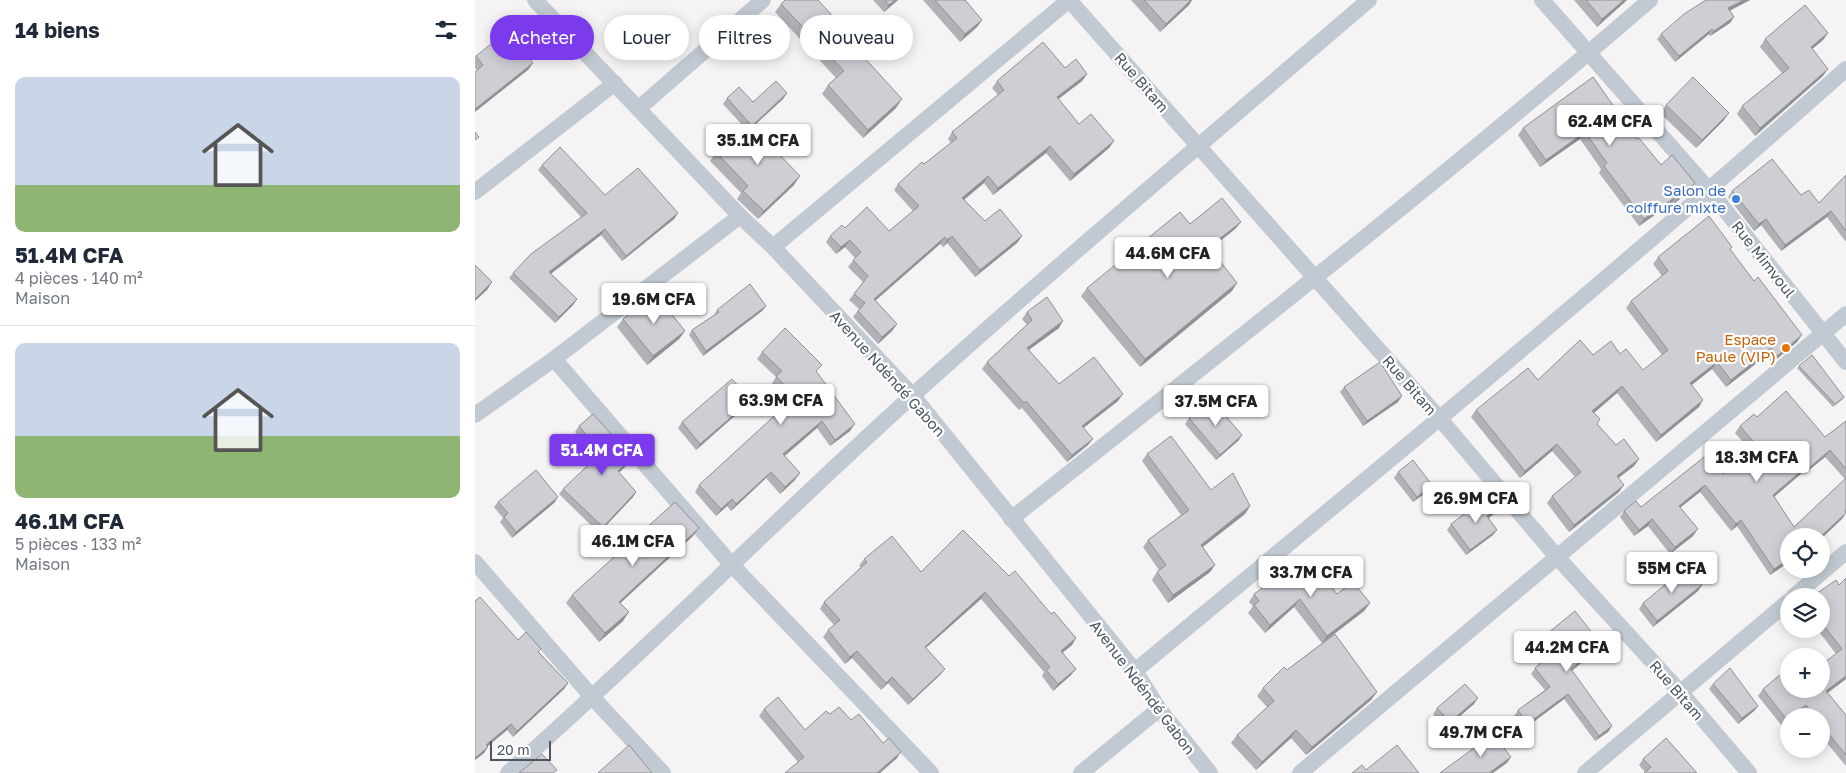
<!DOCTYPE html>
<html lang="fr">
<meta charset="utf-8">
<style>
:root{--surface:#fff;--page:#f2f2f3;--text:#1f2937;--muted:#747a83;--line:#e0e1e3;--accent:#7c3aed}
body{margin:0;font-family:"Golos Text",sans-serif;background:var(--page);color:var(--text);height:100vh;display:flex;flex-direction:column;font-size:19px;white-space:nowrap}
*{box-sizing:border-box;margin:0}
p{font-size:16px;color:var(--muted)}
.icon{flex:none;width:28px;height:28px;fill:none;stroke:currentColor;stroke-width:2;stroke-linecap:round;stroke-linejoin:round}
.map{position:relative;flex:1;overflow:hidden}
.sheet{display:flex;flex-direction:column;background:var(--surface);width:475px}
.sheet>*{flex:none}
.top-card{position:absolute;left:15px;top:15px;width:475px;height:45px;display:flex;gap:10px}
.buttons{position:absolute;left:1305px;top:528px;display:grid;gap:10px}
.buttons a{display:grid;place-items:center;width:50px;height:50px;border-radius:50%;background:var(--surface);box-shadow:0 2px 12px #0003;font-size:25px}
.scale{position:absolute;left:15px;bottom:12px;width:61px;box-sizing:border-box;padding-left:5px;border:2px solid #4a5661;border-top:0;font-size:14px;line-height:18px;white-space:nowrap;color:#4a5661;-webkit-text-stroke:4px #fff;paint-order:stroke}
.price{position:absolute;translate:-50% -42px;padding:0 11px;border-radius:5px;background:#fff;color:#222;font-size:16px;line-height:32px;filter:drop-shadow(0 1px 2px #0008)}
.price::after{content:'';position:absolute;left:50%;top:30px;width:15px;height:11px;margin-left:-8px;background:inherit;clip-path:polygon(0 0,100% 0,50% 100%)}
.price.current{background:var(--accent);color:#fff}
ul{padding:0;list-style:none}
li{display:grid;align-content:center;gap:10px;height:265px;padding:0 15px}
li+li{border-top:1px solid var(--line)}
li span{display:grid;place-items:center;height:155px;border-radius:10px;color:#555}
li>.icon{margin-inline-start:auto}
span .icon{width:90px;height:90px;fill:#fffc;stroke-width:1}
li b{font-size:21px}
h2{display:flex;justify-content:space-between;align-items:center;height:60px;padding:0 15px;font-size:21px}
.tag{padding:0 18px;border-radius:22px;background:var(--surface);box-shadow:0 2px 12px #0003;font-size:18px;line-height:45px}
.tag.current{background:var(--accent);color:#fff}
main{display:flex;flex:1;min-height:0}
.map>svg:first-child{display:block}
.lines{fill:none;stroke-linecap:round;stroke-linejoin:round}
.minor{stroke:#c1cad2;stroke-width:16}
.wall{fill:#b0b2b7;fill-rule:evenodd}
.shaded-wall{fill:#909195}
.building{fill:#cdcfd5;stroke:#909195}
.shop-dot{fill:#3f7fe0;stroke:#fff;stroke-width:2}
.food-dot{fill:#e8710a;stroke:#fff;stroke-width:2}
.labels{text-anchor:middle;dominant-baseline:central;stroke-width:4.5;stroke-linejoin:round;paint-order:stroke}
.street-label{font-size:15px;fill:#4a5661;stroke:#fff}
.shop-label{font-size:15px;fill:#366cbe;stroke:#fff;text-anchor:end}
.food-label{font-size:15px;fill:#c56008;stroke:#fff;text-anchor:end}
</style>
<main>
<section class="sheet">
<h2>14 biens<svg class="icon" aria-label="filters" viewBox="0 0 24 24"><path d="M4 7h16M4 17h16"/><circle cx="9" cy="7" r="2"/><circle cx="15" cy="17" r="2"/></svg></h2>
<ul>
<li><span style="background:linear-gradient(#c9d6e8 70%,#8fb573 0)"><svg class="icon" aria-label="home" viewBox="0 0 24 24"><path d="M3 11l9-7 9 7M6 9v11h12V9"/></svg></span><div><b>51.4M CFA</b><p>4 pièces · 140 m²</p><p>Maison</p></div></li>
<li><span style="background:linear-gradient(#c9d6e8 60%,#8fb573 0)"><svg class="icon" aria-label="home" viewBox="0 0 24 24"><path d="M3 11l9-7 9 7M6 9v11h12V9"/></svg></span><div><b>46.1M CFA</b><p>5 pièces · 133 m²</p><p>Maison</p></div></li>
</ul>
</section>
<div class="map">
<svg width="1371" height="773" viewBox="0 0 1371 773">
<rect width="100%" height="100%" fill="#f5f3f3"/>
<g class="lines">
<g class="minor">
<path d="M60,0L265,216L298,247L438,396L660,671L684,709L735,773"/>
<path d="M594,0L965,419L1082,557L1206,693L1274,773"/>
<path d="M1067,0L1235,191L1371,362"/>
<path d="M164,108L288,0"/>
<path d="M0,192L140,83"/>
<path d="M298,247L594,0"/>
<path d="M79,359L256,564L456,773"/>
<path d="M0,415L79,359L265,216"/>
<path d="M536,519C750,349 967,180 1175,0"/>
<path d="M0,562L118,698L188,773"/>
<path d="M1319,596L1371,552"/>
<path d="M660,671C899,473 1139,276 1371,69"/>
<path d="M33,773C171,651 300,520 437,396C587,261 741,131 894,0"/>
<path d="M606,773L684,709"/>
<path d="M825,773L1371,314"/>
<path d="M1110,773L1314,601"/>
</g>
</g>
<g class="wall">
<path d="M398,0H423L409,12Z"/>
<path d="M448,0H490L507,20L502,27L485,42Z"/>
<path d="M656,0H717L714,5L685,32Z"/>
<path d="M1099,0H1152L1122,27Z"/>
<path d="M1231,0H1275L1255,11L1259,17L1255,23L1235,36L1234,34L1200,62L1182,39L1186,34Z"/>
<path d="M306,4L377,44L421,108L388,138L347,94L353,85L361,78L300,12Z"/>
<path d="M1353,33L1348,40L1337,49L1348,76L1280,136L1262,114L1267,106L1307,73L1285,47L1290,39Z"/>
<path d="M22,52L58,63L53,70H2L0,68V58L1,56Z"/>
<path d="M590,68L612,74L607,81L583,99L604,124L639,141L634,148L595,181L571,153L518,195L509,183L489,199L510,221L547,236L542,243L500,277L472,243L468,247L465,244L400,301L422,324L417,331L403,344L378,317L384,309L374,300L388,282L373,267L380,258L370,247L361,254L351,242L355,236L370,228L414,231L438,211L419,190L423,184L476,143L473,139L477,132L523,95L517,88L522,81Z"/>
<path d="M1118,77L1162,139L1186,165L1215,190L1198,205L1197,203L1164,226L1124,173L1126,169L1105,139L1065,167L1043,135L1048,128Z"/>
<path d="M312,93L308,99L278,127L319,185L283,219L262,199L266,193L235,161L241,152L268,126L248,104L252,98L278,102Z"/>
<path d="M1191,105L1254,113L1248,121L1221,148L1185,113Z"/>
<path d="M67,165L130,195L203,213L199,219L147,261L126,235L76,274L102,299L98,305L80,323L34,278L38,273L106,217L63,170Z"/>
<path d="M1371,175V242L1352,217L1306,251L1286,225L1279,231L1253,197L1257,191L1326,195L1344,203Z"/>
<path d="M766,222L760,229L736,249L757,291L665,367L606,296L612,288L715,224Z"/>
<path d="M1257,247L1255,250L1322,342L1297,363L1292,355L1251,387L1237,369L1217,385L1224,407L1181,442L1142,393L1119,413L1122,424L1141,445L1164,459L1159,466L1143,478L1144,492L1094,532L1072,503L1077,496L1100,477L1077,451L1045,478L996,417L1001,410L1118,355L1168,370L1187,355L1151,308L1156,301L1187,276L1178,264L1183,257Z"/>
<path d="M291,306L287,311L228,356L214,335L217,330L239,315L242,310Z"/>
<path d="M552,312L584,328L553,350L584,384L643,401L608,428L613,445L592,462L547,408L544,410L507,369L512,362L552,325L547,319Z"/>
<path d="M148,319L210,331L204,339L172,365L142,327Z"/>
<path d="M287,352L342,373L375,431L355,446L342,428L310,456L320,480L305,494L291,478L256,511L252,506L241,516L220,492L224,485L314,403L297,383L301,377L282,359Z"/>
<path d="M1324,366L1369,397L1367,400L1358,407L1322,368Z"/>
<path d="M869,387L923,402L888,426L865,392Z"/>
<path d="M272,405L221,450L203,428L207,422Z"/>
<path d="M1282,417L1350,437L1371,421V512L1367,519L1314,536V562L1295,575L1262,526L1256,531L1225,492L1205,508L1218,536L1195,554L1173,526L1159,536L1145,517L1149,511L1166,507L1248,474L1276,451L1260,433L1265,426ZM1350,457L1370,479L1319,527L1299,497L1328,472L1329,474Z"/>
<path d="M714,418L767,435L763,441L741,460L710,424Z"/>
<path d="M104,426L154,463L144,473L161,492L158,497L124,533L84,494L88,489L122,458L100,432Z"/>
<path d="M672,454L736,490L775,506L770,514L728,547L740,565L735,572L693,603L677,580L682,572L684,570L668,547L673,540L706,515L667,461Z"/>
<path d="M923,472L957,485L953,491L938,502L919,478Z"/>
<path d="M83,497L79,503L37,538L25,522L28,518L19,507L23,502Z"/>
<path d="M1023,508L1019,514L1013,518L1018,535L991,555L972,530L976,524Z"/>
<path d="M218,536L145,603L148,621L124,642L91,603L97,595Z"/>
<path d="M389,559L446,572L534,576L576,614L601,638L597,645L588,652L596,675L578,691L567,676L569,672L506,599L451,648L470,669L465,675L433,705L413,683L406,690L377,658L370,664L348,637L353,630L359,625L345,609L349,602L386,567L384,566Z"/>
<path d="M1371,578V679L1352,693L1371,715V766L1346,736V716H1330L1326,711L1314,716V721L1307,726L1283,696L1288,689H1346L1361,654L1342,629H1346V596L1364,585Z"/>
<path d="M807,581L895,603L889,611L849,642L902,692L896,700L831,755L816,738L781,770L756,743L762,735L792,707L782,696L788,688L847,643L819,607L790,633L773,613L778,606L774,602L779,594Z"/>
<path d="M1227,585L1223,591L1178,627L1164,609L1168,603Z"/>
<path d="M0,601L43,640L64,652L93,683L89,689L38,737L32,730L13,746L9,753L0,760Z"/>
<path d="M1067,638L1126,644L1122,650L1097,671L1137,726L1133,732L1120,741L1089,699L1049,729L1039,716L1043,710L1070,690L1056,674L1060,668L1074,656L1063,643Z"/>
<path d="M1238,684L1283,706L1279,711L1263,724L1234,689Z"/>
<path d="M999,704L971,728L958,714L962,708Z"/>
<path d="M289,709L330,730L355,714L376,720L408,743L422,758L405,773H310L323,762L284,716Z"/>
<path d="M1168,759L1222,773L1170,772L1164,765Z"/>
</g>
<g class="shaded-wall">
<path d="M420,0H423L409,12L414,5Z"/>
<path d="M716,0H717L714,5L685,32L691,24Z"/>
<path d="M1149,0H1152L1122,27L1127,19Z"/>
<path d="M1269,0H1275L1249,13L1253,8Z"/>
<path d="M1259,17L1255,23L1235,36L1239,31Z"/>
<path d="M507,20L502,27L485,42L490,34Z"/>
<path d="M1237,29L1234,34L1200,62L1204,56Z"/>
<path d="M1353,33L1348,40L1330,55L1336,47Z"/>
<path d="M58,63L53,70L0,112V109Z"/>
<path d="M1353,69L1348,76L1280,136L1285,128Z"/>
<path d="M612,74L607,81L577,104L582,97Z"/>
<path d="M312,93L308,99L273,131L277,126Z"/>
<path d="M427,99L421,108L388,138L393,130Z"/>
<path d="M1254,113L1248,121L1221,148L1227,140Z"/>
<path d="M1110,132L1105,139L1065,167L1071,160Z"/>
<path d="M639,141L634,148L595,181L599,174Z"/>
<path d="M575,146L571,153L518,195L523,188Z"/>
<path d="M325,176L319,185L283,219L289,211Z"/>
<path d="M513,176L509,183L483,205L487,198Z"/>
<path d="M1220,183L1215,190L1198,205L1203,198Z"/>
<path d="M1202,196L1197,203L1164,226L1169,219Z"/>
<path d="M1356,211L1352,217L1306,251L1310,245Z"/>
<path d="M203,213L199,219L147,261L151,256Z"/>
<path d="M1291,219L1286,225L1279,231L1284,224Z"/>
<path d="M766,222L760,229L728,254L734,247Z"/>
<path d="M130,229L126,235L70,278L74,272Z"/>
<path d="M477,236L472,243L468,247L472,240Z"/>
<path d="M547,236L542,243L500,277L505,270Z"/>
<path d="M470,237L465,244L394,306L399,299Z"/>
<path d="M375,240L370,247L361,254L366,247Z"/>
<path d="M17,282L12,290L0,301V299Z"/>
<path d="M762,283L757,291L665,367L670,359Z"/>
<path d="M102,299L98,305L80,323L84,317Z"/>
<path d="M291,306L287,311L228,356L231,351Z"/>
<path d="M588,321L584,328L547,355L552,348Z"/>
<path d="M422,324L417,331L403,344L407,337Z"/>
<path d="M210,331L204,339L172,365L178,356Z"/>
<path d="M1327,335L1322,342L1297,363L1302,356Z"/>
<path d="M1296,348L1292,355L1251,387L1256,380Z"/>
<path d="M1242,362L1237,369L1210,390L1215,383Z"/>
<path d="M1147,386L1142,393L1113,418L1117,411Z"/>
<path d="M648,394L643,401L602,433L607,426Z"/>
<path d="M927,396L923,402L888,426L892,421Z"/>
<path d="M276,400L272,405L221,450L225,444Z"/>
<path d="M1228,400L1224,407L1181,442L1186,435Z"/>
<path d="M347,421L342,428L303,461L308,454Z"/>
<path d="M380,424L375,431L355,446L360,440Z"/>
<path d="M767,435L763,441L741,460L745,455Z"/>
<path d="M618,439L613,445L592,462L597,455Z"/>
<path d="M1082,444L1077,451L1045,478L1050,471Z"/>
<path d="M1355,450L1350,457L1329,474L1334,468Z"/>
<path d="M158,458L154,463L139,477L143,471Z"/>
<path d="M1164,459L1159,466L1137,483L1142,476Z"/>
<path d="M1332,466L1328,472L1293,502L1298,495Z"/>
<path d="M296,472L291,478L256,511L261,504Z"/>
<path d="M325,473L320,480L305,494L310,487Z"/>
<path d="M957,485L953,491L938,502L942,497Z"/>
<path d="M1149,485L1144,492L1094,532L1099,525Z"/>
<path d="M1230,485L1225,492L1199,512L1204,506Z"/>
<path d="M161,492L158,497L124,533L128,527Z"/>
<path d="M83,497L79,503L37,538L41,532Z"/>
<path d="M257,499L252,506L241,516L246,509Z"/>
<path d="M775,506L770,514L721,552L726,545Z"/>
<path d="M1023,508L1019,514L1008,522L1012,516Z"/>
<path d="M1371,513L1367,519L1346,539V536Z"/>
<path d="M1177,519L1173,526L1159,536L1164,530Z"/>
<path d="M1266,520L1262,526L1256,531L1261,524Z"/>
<path d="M224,528L218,536L138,610L144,602Z"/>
<path d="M1223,529L1218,536L1195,554L1200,547Z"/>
<path d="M1022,530L1018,535L991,555L995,550Z"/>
<path d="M1314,559V562L1295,575L1299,569Z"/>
<path d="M740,565L735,572L693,603L698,595Z"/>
<path d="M1227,585L1223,591L1178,627L1182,621Z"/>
<path d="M510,592L506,599L445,653L450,647Z"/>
<path d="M825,599L819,607L790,633L795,625Z"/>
<path d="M895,603L889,611L847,643L852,636Z"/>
<path d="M154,612L148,621L124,642L130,633Z"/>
<path d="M601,638L597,645L582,657L586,651Z"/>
<path d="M1126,644L1122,650L1092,674L1096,669Z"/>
<path d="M382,651L377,658L370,664L375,657Z"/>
<path d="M470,669L465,675L433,705L438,699Z"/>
<path d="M601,669L596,675L578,691L583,684Z"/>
<path d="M1371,676V679L1347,697L1351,691Z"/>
<path d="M417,677L413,683L406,690L411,683Z"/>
<path d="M93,683L89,689L38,737L42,731Z"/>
<path d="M902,692L896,700L831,755L837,747Z"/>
<path d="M1093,694L1089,699L1049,729L1052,724Z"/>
<path d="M1003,698L999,704L971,728L975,722Z"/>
<path d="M1331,705L1326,711L1320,716H1316Z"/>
<path d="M1283,706L1279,711L1263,724L1267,718Z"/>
<path d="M1314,718V721L1307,726L1312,720Z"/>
<path d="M36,724L32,730L7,751L11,745Z"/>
<path d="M1137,726L1133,732L1120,741L1124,736Z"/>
<path d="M821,730L816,738L781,770L787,762Z"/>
<path d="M13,747L9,753L0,760V758Z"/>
<path d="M426,752L422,758L405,773H402Z"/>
<path d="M1036,757L1032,763L1018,773H1014Z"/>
</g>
<g class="building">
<path d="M310,0H343L379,40L376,43L427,99L393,130L353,85L369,71L306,4Z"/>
<path d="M410,0H420L414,5Z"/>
<path d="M460,0H490L507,20L490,34Z"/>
<path d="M669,0H716L691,24Z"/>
<path d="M1111,0H1149L1127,19Z"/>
<path d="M1231,0H1269L1253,8L1259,17L1239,31L1237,29L1204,56L1186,34L1209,14Z"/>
<path d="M1330,5L1353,33L1336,47L1353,69L1285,128L1267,106L1314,68L1290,39Z"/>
<path d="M39,39L58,63L0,109V72L8,65L1,56L16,44L22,52Z"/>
<path d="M568,42L590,68L601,59L612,74L582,97L604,124L616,114L639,141L599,174L575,146L523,188L513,176L487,198L510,221L525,209L547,236L505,270L477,236L472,240L470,237L399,299L422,324L407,337L383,311L390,303L379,294L393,276L378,260L386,252L375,240L366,247L355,236L367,225L370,228L392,207L414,231L444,206L423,184L447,162L449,164L482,138L477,132L529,90L522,81Z"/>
<path d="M1118,77L1162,139L1164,138L1186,165L1197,155L1220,183L1203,198L1202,196L1169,219L1129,166L1132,163L1110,132L1071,160L1048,128Z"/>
<path d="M1218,77L1254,113L1227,140L1191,105Z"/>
<path d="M301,81L312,93L277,126L252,98L264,87L278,102Z"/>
<path d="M273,122L325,176L289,211L268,191L273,186L241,152Z"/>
<path d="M0,132L4,137L0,140Z"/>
<path d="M85,147L130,195L163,168L203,213L151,256L130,229L74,272L102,299L84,317L38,273L56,254L112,213L67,165Z"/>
<path d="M1297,159L1326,195L1334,190L1344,203L1371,175V231L1356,211L1310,245L1291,219L1284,224L1257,191Z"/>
<path d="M747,198L766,222L734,247L762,283L670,359L612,288L705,212L715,224Z"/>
<path d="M1234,216L1257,247L1255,249L1279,281L1283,277L1327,335L1302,356L1296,348L1256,380L1242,362L1215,383L1228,400L1186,435L1147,386L1117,411L1125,419L1122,424L1141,445L1149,439L1164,459L1142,476L1149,485L1099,525L1077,496L1106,472L1082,444L1050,471L1001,410L1053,368L1063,380L1105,340L1118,355L1136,341L1145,354L1151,349L1168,370L1193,350L1156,301L1193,271L1183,257Z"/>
<path d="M0,265L17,282L0,299Z"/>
<path d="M275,284L291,306L231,351L217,330L244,312L242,310Z"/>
<path d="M180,293L210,331L178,356L148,319Z"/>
<path d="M572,297L588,321L552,348L584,384L619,357L648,394L607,426L618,439L597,455L551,401L549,403L512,362L557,320L552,312Z"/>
<path d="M310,328L347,365L341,371L380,424L360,440L347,421L308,454L325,473L310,487L296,472L261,504L257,499L246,509L224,485L320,397L301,376L307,371L287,352Z"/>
<path d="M1337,355L1369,397L1360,404L1324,366Z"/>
<path d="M905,362L927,396L892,421L869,387Z"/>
<path d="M257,379L276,400L225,444L207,422Z"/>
<path d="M1311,391L1350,437L1371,421V469L1355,450L1334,468L1332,466L1298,495L1319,527L1371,478V510L1370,511L1371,513L1346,536H1314V559L1299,569L1266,520L1261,524L1230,485L1204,506L1223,529L1200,547L1177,519L1164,530L1149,511L1161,501L1166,507L1233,454L1248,474L1282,446L1265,426L1279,414L1282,417Z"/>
<path d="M736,399L767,435L745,455L714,418Z"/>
<path d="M118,414L158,458L143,471L161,492L128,527L88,489L126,453L104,426Z"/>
<path d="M696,436L736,490L758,473L775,506L726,545L740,565L698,595L682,572L691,565L673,540L714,510L672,454Z"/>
<path d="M938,460L957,485L942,497L923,472Z"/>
<path d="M61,470L83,497L41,532L29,517L33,513L23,502Z"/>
<path d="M1013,496L1023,508L1012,516L1022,530L995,550L976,524Z"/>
<path d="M200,502L224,528L144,602L154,612L130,633L97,595Z"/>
<path d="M488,530L534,576L540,571L576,614L579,612L601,638L586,651L601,669L583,684L571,670L575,667L510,592L450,647L470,669L438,699L417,677L411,683L382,651L375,657L353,630L365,620L349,602L392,562L389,559L417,536L446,572Z"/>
<path d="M835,560L862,594L878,582L895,603L852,636L825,599L795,625L779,605L784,601L779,594L804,576L807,581Z"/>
<path d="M1212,567L1227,585L1182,621L1168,603Z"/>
<path d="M1371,578V676L1351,691L1371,715V755L1346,724V716H1340L1331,705L1316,716H1314V718L1312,720L1288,689L1306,674L1314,684V689H1346V665L1367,649L1346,622V596H1338L1361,580L1364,585Z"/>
<path d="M5,597L43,640L51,632L66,649L63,652L93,683L42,731L36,724L11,745L13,747L0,758V601Z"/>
<path d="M1100,611L1126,644L1096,669L1137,726L1124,736L1093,694L1052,724L1043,710L1075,687L1060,668L1079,652L1067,638Z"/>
<path d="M860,634L902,692L837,747L821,730L787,762L762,735L799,701L788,688L809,667L812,670Z"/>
<path d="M1255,668L1283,706L1267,718L1238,684Z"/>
<path d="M990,684L1003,698L975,722L962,708Z"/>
<path d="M303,697L330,730L351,711L355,714L364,707L376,720L384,714L408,743L414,738L426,752L402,773H310L329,757L289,709Z"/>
<path d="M1018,734L1036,757L1014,773H965Z"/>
<path d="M1191,738L1222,773H1169L1176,767L1168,759Z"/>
<path d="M154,745L177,773H123Z"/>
<path d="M922,745L944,773H877L887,765L891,770Z"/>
<path d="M67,754L82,770L78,773H44Z"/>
</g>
<circle class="shop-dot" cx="1261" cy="199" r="5"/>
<circle class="food-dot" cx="1311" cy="348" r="5"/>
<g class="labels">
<g class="street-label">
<text transform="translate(667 82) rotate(49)">Rue Bitam</text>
<text transform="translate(1289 259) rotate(52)">Rue Mimvoul</text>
<text transform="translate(413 373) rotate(48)">Avenue Ndéndé Gabon</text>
<text transform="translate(935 385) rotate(49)">Rue Bitam</text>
<text transform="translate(668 687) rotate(53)">Avenue Ndéndé Gabon</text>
<text transform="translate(1202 690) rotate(49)">Rue Bitam</text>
</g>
<g class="shop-label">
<text x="1251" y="190">Salon de<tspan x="1251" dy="17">coiffure mixte</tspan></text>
</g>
<g class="food-label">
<text x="1301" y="339">Espace<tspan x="1301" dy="17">Paule (VIP)</tspan></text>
</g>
</g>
</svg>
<div class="buttons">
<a><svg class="icon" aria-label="locate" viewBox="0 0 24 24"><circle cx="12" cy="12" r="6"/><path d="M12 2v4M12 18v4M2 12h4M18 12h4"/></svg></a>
<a><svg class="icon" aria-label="layers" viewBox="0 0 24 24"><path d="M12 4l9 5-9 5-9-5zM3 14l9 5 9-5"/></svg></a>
<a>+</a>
<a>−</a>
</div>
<div class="scale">20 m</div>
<b class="price" style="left:1135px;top:147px">62.4M CFA</b>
<b class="price" style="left:283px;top:166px">35.1M CFA</b>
<b class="price" style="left:693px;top:279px">44.6M CFA</b>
<b class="price" style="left:179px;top:325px">19.6M CFA</b>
<b class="price" style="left:306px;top:426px">63.9M CFA</b>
<b class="price" style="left:741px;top:427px">37.5M CFA</b>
<b class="price current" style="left:127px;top:476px">51.4M CFA</b>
<b class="price" style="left:1282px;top:483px">18.3M CFA</b>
<b class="price" style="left:1001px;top:524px">26.9M CFA</b>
<b class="price" style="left:158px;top:567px">46.1M CFA</b>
<b class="price" style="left:1197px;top:594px">55M CFA</b>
<b class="price" style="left:836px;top:598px">33.7M CFA</b>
<b class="price" style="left:1092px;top:673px">44.2M CFA</b>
<b class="price" style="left:1006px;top:758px">49.7M CFA</b>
<div class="top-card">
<a class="tag current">Acheter</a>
<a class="tag">Louer</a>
<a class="tag">Filtres</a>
<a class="tag">Nouveau</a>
</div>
</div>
</main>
